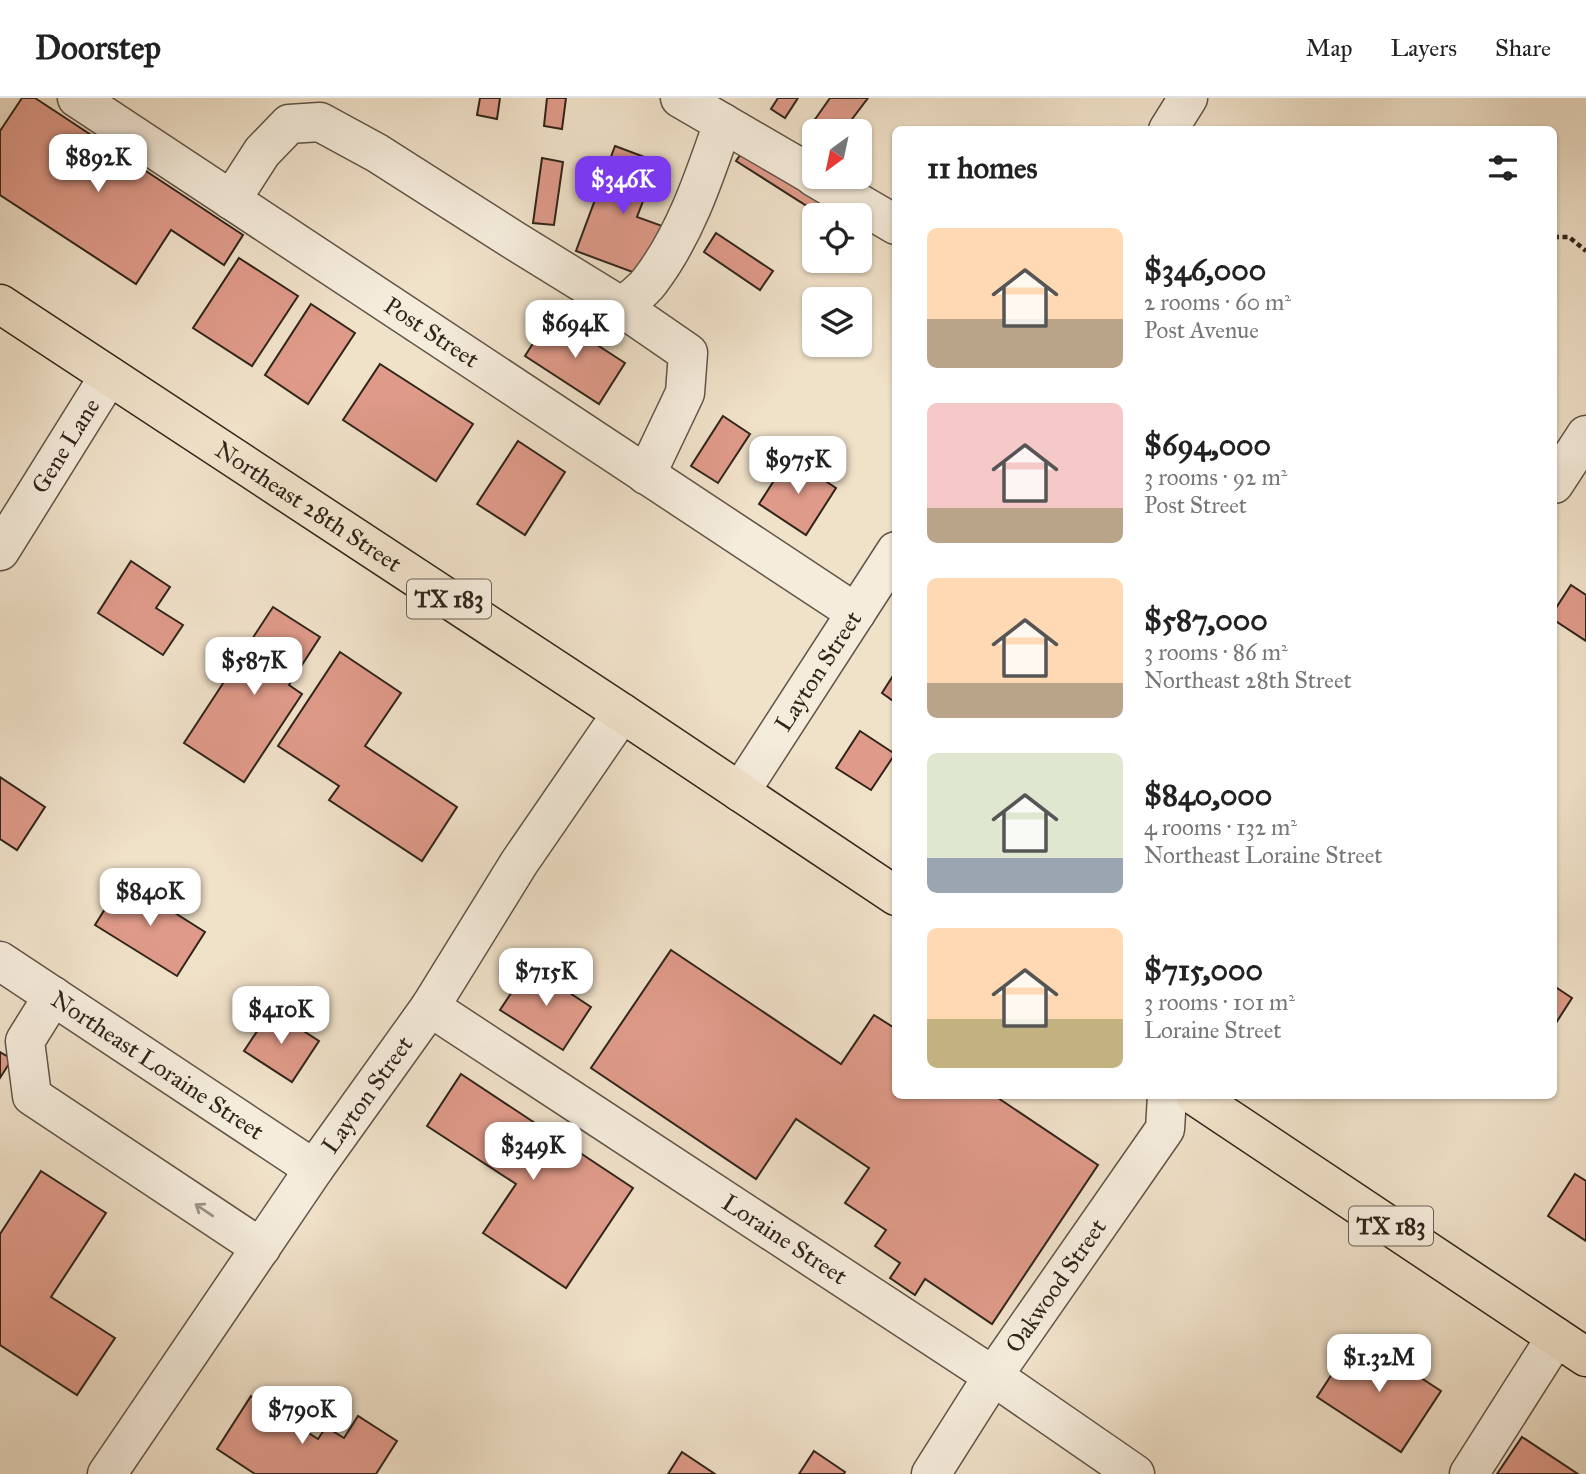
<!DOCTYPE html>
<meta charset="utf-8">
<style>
:root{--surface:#fff;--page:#f2f2f2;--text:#222;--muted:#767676;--line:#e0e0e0;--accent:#7c3aed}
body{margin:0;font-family:"IM FELL Great Primer",serif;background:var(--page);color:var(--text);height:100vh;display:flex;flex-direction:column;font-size:26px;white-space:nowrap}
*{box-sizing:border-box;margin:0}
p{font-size:23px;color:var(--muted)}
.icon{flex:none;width:38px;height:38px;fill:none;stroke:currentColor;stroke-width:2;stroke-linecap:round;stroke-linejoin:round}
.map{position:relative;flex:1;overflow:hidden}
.details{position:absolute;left:892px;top:28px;width:665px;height:973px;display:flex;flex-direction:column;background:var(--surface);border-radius:10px;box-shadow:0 2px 5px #0004}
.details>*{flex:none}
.needle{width:46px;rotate:213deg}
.buttons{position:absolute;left:802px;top:21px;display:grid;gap:14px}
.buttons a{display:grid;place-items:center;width:70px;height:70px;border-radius:10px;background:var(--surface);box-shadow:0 2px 5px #0004;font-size:35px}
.price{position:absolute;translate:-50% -60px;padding:0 16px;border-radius:14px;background:#fff;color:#222;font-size:23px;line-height:46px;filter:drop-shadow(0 2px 4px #0008)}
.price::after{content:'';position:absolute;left:50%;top:42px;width:21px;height:16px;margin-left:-10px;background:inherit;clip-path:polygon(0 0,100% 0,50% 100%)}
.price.active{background:var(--accent);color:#fff}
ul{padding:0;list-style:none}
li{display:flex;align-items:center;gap:21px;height:175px;padding:0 35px}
li span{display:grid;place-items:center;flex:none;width:196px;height:140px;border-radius:10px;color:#555}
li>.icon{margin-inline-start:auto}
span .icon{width:84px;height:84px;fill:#fffc;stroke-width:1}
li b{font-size:30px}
h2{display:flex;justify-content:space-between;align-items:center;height:84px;padding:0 35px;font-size:30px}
header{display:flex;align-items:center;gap:42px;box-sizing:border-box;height:98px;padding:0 35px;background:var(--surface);border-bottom:2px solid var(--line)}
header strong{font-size:33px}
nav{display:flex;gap:38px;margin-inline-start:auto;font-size:24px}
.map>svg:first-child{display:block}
.building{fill:#df9a89;stroke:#30251b;stroke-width:2}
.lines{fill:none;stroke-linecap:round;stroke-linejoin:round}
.minor-casing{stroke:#605446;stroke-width:41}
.major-casing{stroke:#30251b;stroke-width:41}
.path{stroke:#30251b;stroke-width:4.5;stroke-dasharray:5 3.5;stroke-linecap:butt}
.minor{stroke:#f5ecdc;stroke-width:38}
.major{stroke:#f0e1c9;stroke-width:38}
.oneway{stroke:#9c9285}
.labels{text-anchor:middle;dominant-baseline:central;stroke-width:6;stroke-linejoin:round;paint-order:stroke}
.shield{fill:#f5ecdc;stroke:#6b6155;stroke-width:2}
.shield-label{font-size:23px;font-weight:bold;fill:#30251b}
.street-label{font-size:24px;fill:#30251b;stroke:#f5ecdc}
</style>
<header>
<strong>Doorstep</strong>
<nav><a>Map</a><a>Layers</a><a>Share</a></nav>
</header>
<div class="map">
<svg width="1586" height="1376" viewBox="0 0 1586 1376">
<rect width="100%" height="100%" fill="#f0e1c9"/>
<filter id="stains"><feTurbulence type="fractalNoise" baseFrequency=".00286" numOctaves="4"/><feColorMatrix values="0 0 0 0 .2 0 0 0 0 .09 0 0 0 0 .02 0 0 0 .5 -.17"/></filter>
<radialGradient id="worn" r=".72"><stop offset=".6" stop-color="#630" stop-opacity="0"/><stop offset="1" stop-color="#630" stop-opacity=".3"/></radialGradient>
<g class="building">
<path d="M22,0H35L243,137L224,167L171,132L136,186L0,97V33Z"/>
<path d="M480,0H500L497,21L477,17Z"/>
<path d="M547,0H566L562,31L544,28Z"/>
<path d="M778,0H798L785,20L771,11Z"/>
<path d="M830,0H868L843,33H814L809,30Z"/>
<path d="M747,47L831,101L821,117L736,63Z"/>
<path d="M615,48L658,64L637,119L665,129L646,179L576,153Z"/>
<path d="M542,60L563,64L554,127L533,125Z"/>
<path d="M716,135L773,173L760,192L704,154Z"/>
<path d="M239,160L298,198L252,268L193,230Z"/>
<path d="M311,206L355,235L308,306L265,277Z"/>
<path d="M551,217L625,265L599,306L525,258Z"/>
<path d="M380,266L473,326L436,383L343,322Z"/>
<path d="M723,318L750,336L718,385L691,368Z"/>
<path d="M518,343L565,374L525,437L477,406Z"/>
<path d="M789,359L836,390L806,437L759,406Z"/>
<path d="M131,463L170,489L156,510L183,527L163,557L98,515Z"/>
<path d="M1571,487L1586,497V543L1554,522V513Z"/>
<path d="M273,509L320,539L289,587L302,596L244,684L184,645Z"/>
<path d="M340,554L401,595L365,648L457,709L422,763L329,702L339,688L278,648Z"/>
<path d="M896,573V605L882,595Z"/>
<path d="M860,633L895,656L871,692L836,670Z"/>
<path d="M0,679L45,709L17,752L0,741Z"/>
<path d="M123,782L205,834L177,878L95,827Z"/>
<path d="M671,852L841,966L874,917L896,931V998H995L1098,1067L992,1226L925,1181L915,1197L890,1180L900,1165L875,1148L886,1132L845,1105L869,1070L796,1021L756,1081L591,970Z"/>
<path d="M529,868L591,909L563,952L500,912Z"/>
<path d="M1554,888L1572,900L1554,928Z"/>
<path d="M271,912L319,943L292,984L244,953Z"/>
<path d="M0,954L12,961L0,980Z"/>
<path d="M461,976L633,1090L566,1190L483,1135L516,1086L427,1028Z"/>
<path d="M41,1073L106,1115L51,1199L115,1240L77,1297L0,1247V1136Z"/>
<path d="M1575,1076L1586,1083V1143L1548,1118Z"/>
<path d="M1357,1238L1441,1293L1401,1354L1317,1299Z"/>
<path d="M251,1298L318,1341L326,1329L344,1340L358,1318L397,1343L376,1376H255L217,1351Z"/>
<path d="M1522,1339L1578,1376H1497Z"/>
<path d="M814,1353L845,1374L844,1376H799Z"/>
<path d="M682,1354L715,1376H668Z"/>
</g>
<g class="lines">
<g class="minor-casing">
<g id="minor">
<path id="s1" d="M77,0L856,515"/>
<path d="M680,0L814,78"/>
<path d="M1168,32L1188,0"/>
<path d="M814,79L896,127"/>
<path d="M231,102L262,54L289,26L320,24L377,55L515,143L614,204L688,255L685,295L646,377"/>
<path d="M622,209C631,201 643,193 650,183C685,137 704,80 723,25"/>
<path d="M1554,386L1586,337"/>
<path id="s2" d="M0,453L109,278"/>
<path id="s3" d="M740,694L896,453"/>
<path id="s4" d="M0,863L314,1071"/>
<path d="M53,898L25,943L32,998L261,1150"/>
<path id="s5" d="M430,909L993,1278L1135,1376"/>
<path id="s6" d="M107,1376L314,1071L430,909L519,765L622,615"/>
<path id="s7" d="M931,1376L993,1278L1165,1031L1167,998"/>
<path d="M1469,1376L1556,1239"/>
</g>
</g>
<g class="major-casing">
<g id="major">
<path id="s8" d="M0,206L622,615L896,798"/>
<path d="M1195,998L1586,1259"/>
</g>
</g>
<path class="path" d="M1554,139H1569L1586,153"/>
<use href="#minor" class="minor"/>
<use href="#major" class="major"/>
</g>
<defs><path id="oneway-shaft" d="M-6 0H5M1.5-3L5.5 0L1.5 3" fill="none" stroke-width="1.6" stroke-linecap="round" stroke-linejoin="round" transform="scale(1.75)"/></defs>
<use class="oneway" href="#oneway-shaft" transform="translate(204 1112) rotate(-146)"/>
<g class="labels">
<g class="shield">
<rect x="407" y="481.5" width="84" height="39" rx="5"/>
<rect x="1349" y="1108.5" width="84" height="39" rx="5"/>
</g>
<g class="shield-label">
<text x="449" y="501">TX 183</text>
<text x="1391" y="1128">TX 183</text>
</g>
<g class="street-label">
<text stroke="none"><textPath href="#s1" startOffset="425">Post Street</textPath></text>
<text stroke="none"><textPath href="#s2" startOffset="124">Gene Lane</textPath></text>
<text stroke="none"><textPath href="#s8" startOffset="369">Northeast 28th Street</textPath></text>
<text stroke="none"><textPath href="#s3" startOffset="144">Layton Street</textPath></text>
<text stroke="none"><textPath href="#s4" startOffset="189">Northeast Loraine Street</textPath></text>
<text stroke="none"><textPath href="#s6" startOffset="460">Layton Street</textPath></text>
<text stroke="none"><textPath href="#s5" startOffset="424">Loraine Street</textPath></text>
<text stroke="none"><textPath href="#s7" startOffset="226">Oakwood Street</textPath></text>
</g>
</g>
<rect width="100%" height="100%" filter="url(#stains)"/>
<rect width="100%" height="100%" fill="url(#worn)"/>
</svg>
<div class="buttons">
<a><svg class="needle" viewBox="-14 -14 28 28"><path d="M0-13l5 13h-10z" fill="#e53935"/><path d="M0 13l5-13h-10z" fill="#767676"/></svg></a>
<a><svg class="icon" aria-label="locate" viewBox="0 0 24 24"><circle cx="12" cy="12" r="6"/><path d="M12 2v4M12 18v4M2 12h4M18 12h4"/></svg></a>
<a><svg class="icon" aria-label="layers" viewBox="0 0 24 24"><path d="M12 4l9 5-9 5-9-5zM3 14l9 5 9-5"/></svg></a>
</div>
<b class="price" style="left:98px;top:96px">$892K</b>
<b class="price active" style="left:623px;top:118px">$346K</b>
<b class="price" style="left:575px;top:262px">$694K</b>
<b class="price" style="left:798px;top:398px">$975K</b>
<b class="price" style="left:254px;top:599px">$587K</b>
<b class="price" style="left:150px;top:830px">$840K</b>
<b class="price" style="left:546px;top:910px">$715K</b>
<b class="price" style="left:281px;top:948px">$410K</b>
<b class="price" style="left:533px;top:1084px">$349K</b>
<b class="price" style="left:1379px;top:1296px">$1.32M</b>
<b class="price" style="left:302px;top:1348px">$790K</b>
<section class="details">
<h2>11 homes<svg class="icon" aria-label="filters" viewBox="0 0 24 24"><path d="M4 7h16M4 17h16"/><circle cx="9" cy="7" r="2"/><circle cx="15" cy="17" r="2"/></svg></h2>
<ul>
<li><span style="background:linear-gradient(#ffd9b3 65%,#b9a48a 0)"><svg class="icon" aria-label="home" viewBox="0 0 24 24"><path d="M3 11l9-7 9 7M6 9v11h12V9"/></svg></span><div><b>$346,000</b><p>2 rooms · 60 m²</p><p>Post Avenue</p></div></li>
<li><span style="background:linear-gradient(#f6c9c9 75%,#b9a48a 0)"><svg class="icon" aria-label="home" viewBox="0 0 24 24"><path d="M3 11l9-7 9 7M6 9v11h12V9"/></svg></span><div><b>$694,000</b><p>3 rooms · 92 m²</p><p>Post Street</p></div></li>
<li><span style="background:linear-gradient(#ffd9b3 75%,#b9a48a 0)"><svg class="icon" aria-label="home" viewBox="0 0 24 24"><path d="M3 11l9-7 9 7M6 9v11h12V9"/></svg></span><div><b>$587,000</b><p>3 rooms · 86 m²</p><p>Northeast 28th Street</p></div></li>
<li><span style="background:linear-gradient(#dfe7d0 75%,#9aa5b1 0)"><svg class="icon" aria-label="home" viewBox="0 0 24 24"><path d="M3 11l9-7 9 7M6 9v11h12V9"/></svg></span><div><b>$840,000</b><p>4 rooms · 132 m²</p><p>Northeast Loraine Street</p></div></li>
<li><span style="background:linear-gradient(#ffd9b3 65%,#c2b280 0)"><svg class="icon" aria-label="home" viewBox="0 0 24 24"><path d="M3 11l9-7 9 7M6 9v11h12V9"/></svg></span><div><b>$715,000</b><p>3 rooms · 101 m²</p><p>Loraine Street</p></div></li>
</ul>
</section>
</div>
